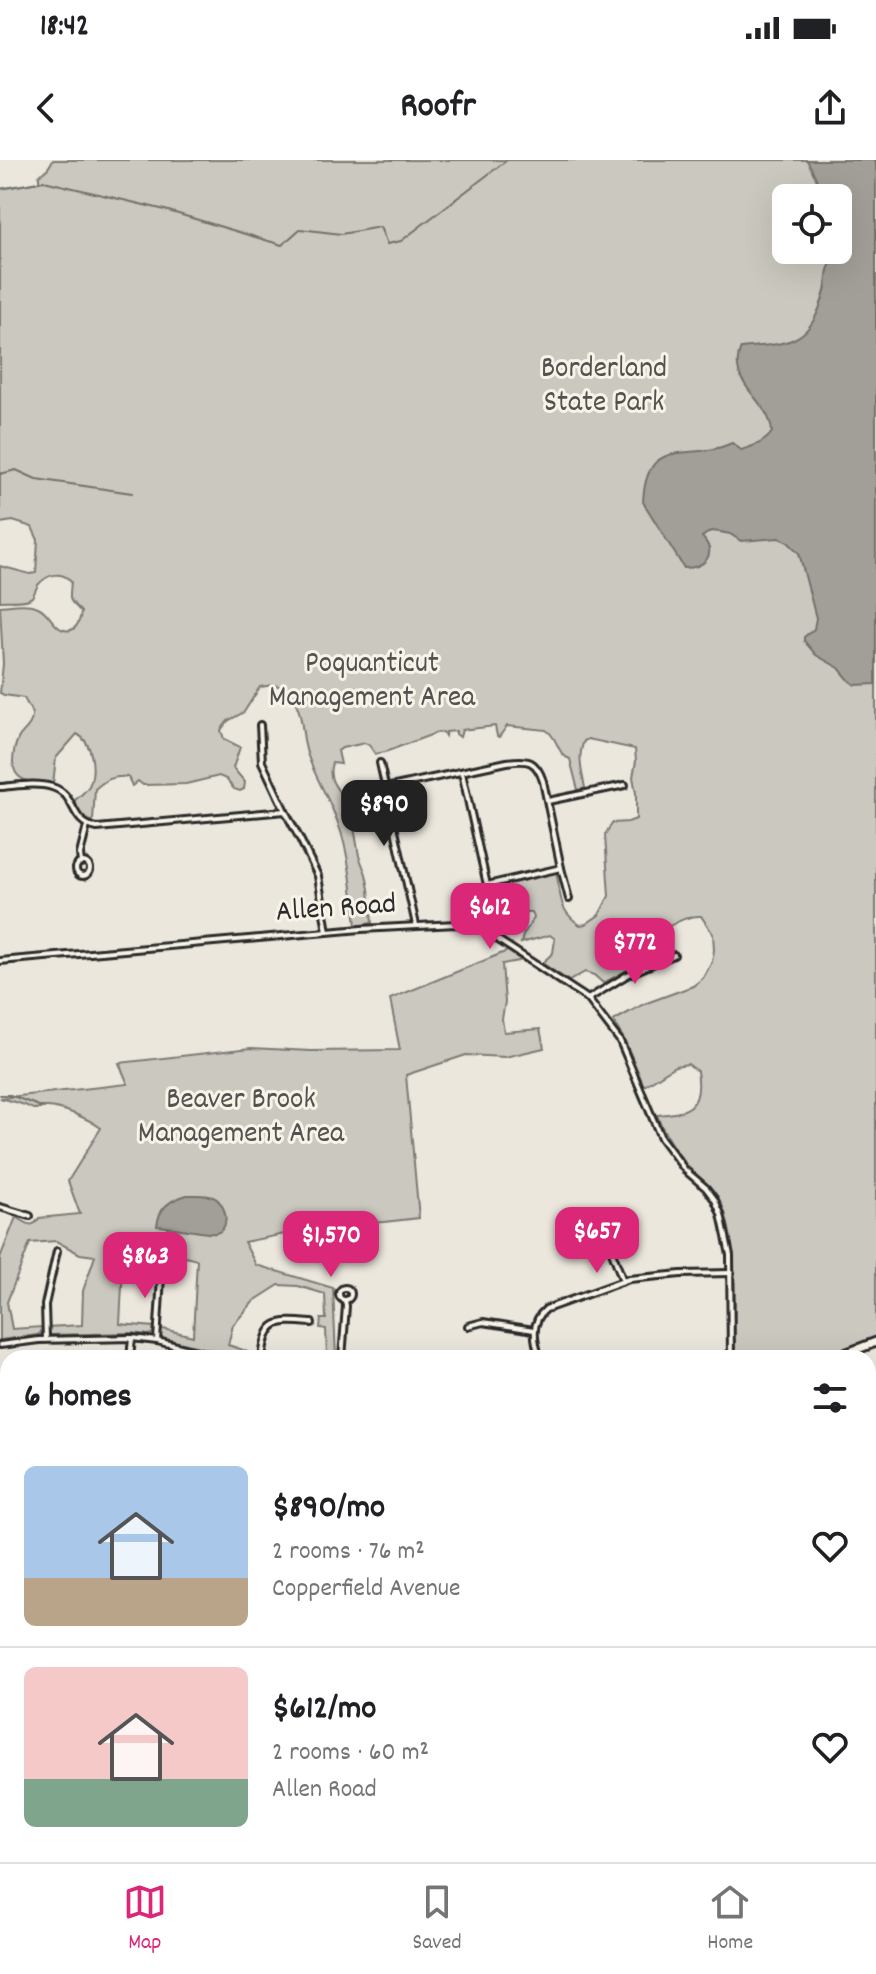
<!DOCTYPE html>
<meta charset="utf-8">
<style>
:root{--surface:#fff;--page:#f2f2f2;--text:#202124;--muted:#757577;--line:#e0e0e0;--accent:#db2777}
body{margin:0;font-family:Dekko,sans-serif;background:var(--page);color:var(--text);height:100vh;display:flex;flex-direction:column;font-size:30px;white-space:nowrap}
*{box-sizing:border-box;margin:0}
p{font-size:26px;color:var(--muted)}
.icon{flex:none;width:44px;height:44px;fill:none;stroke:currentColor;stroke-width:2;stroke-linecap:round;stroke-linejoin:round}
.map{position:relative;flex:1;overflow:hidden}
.side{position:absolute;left:0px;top:1190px;width:876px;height:512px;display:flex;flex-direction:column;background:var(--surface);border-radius:24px 24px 0 0;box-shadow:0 8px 32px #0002}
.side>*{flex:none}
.buttons{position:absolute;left:772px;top:24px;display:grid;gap:16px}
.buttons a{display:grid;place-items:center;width:80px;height:80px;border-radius:12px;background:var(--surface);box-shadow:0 8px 32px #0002;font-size:40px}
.price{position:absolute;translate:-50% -68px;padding:0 18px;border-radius:16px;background:var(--accent);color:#fff;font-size:26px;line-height:52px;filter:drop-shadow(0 2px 4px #0008)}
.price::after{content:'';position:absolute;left:50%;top:48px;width:24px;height:18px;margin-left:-12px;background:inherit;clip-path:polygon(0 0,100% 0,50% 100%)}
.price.on{background:#222;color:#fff}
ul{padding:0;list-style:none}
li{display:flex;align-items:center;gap:24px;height:200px;padding:0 24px}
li+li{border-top:2px solid var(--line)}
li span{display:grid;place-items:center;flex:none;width:224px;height:160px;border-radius:12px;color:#555}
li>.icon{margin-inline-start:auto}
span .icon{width:96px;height:96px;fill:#fffc;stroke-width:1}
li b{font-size:34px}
h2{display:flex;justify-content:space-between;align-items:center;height:96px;padding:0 24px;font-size:34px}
.status{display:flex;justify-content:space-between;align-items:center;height:56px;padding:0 40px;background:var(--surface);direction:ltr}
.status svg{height:22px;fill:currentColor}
header{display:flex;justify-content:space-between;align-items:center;height:104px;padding:0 24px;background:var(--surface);font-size:36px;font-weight:700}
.tab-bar{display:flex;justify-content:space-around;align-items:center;height:112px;border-top:2px solid var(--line);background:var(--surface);font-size:22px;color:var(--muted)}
.tab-bar a{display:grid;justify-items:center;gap:4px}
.tab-bar .on{color:var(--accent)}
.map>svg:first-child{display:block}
.green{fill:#cbc8bf;stroke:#7b7a75;stroke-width:2;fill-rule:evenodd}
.water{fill:#a29f98;stroke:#72716c;stroke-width:2}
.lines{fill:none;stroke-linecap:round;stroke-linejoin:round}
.stream{stroke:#72716c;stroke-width:2}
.street-casing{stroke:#2b2b2b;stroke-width:10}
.secondary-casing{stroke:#2b2b2b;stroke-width:13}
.street{stroke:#f7f3e8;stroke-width:4}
.secondary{stroke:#f7f3e8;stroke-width:7}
.labels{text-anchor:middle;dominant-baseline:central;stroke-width:6;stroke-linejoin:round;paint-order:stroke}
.park-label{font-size:30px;fill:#535250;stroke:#f7f3e8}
.street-label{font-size:30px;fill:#2b2b2b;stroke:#f7f3e8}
</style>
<div class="status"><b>18:42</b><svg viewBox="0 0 49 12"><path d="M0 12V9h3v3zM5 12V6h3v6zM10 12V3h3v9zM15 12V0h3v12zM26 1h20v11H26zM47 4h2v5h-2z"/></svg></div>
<header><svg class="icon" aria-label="back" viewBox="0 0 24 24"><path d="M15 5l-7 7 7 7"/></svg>Roofr<svg class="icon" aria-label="share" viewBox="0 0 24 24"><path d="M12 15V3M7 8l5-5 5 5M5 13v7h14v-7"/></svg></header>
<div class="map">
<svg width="876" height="1702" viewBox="0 0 876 1702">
<rect width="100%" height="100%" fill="#ebe7dd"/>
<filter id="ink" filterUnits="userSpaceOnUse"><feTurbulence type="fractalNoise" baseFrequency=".0125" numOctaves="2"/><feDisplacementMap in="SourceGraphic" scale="16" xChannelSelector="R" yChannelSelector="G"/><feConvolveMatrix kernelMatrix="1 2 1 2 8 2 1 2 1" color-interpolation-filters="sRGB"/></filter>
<g filter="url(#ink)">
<g class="green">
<path d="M53,0H876V1179L827,1198H734C734,1154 741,1069 715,1033C707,1022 693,1012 683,1003L684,1001C671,987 664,973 657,955C689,953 703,947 697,911L688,904L675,906L644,926L625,881L613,861L644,844L693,826L703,818L712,802L714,790L713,774L701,756C686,755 672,765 659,772L655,796L603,823L594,815L585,812L569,821L542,803L553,793L555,779L550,775L521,783L523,775L534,758L532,752C514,751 505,750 499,770L495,769L491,731L494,727L556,712C562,736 557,749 580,765L586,764L599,755L609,736L605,675L612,663L628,662L636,659V633L633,617L636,601L635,589L588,579L584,581C577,597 582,612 585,628L578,630L570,599C556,594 559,578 546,570L507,566L499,577L497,576L495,566L462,570L460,577L456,574V571L446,572L445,576L443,572L436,573L385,592L375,594L369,585L365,583L342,588L338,591L341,604L332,603C326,621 339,629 347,644C349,648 350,652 352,657L357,658L354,667L359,696L366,714L369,729L372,763L356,766C353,734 349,692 338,663C330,640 316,619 308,596C299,573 307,546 283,528C276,523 268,526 260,527L244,552L228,561L221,570L224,579L240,587L233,608L245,622L244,629L240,631L234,629L226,619L219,616L186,624L143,625L138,621L132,626L128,617C113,616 106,619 95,629L93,661C81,660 78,651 75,640C80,636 86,631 89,626C96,611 93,582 77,574L56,598L53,624C35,621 14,625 13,602C13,594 15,585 19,577C23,571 33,564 32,555C32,550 26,543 24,538L4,535L0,533L3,504L0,446C11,445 28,442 38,447C48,451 52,464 61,469C75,475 80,462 81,452C68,438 69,443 71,422C63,410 47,414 38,425C36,428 35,433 32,437C26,443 8,440 0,441V406L30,414L36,413L38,380L32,367L13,361L0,363V29L39,22V16L48,8ZM786,38H838V90H786Z"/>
<path d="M510,790L524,800L502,804L505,842L502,859L504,872L540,869L544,888L505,897L466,895L406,915L419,1058L384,1062L331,1065L244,1082L256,1105L333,1128L336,1198H327L326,1169L320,1168L321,1159H326L325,1134L298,1126L279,1125L254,1141L233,1165L228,1185L243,1190L259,1198H237L212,1190L162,1178L159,1174V1168L193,1176L197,1100L162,1091L124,1086L120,1164L154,1167L153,1173L149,1175L130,1173L50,1175L47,1172V1167L82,1165L83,1131L95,1096L80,1094L56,1081L30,1083L7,1142L12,1169L42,1167L41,1173L37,1175L0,1180V1098L16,1057C25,1061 32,1071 39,1058L80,1054L68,1021L101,968C89,959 60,946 45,947C41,948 37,949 33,949C23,943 10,941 0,938L128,924L119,903L251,888L311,891L400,890L390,839Z"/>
<path d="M91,1694H97L101,1698L107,1694H859L860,1702H94Z"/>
</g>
<g class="water">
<path d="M807,0H876V524L855,525L849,520L839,508L816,495L804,481V477L814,469L816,458L799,393L788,382L779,378L741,381L730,374L720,372L711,371L702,377C718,394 705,408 684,408L643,342C646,273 690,303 732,283L741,290C753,286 765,283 772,272C770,239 725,224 741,188C791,183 810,185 825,131C828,120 825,109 833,101V90H838V38H822L816,18Z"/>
<path d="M187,1035C195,1035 206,1034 213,1037C226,1042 232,1069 216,1073C206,1075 171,1066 157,1066C159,1047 170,1040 187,1035Z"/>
</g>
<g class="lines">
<g class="stream">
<path d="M0,29L44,21L165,50L282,85L300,69L341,74L380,67L387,84L401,81L507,0"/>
<path d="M0,314L16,310L36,319L132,333"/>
<path d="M0,935H10L44,948"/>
<path d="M0,1421L8,1423"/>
</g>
<g class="street-casing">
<g id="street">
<path d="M260,565L262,602L285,651L301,681L318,716L327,772"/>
<path d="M380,603L416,765"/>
<path d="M462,613L487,725L490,744V774"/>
<path d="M0,627C16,626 36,622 52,627C78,635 68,662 97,668L285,651"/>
<path d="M386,628L507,602C528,599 536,600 543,621L561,708L569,739"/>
<path d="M548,641L625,625"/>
<circle cx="83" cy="709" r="7"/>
<path d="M81,703L80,694L87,666"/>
<path d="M487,725L561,708"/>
<path d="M0,801L361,769L456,764L477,766L588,839L620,881L661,978L685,1010L706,1028L715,1040L721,1054L730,1095L731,1198"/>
<path d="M588,839L627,815L674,795"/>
<path d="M0,1047L30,1056"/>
<path d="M623,1121L609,1084C620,1077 627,1073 629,1060L624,1056"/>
<circle cx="345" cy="1134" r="6"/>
<path d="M468,1166L483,1162L534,1170"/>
<path d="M46,1179L45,1145L57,1091"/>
<path d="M157,1181L162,1101"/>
<path d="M0,1185L39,1180L132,1178L157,1181L224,1198"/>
<path d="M130,1198L132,1178"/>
<path d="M262,1198C267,1159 276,1160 312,1163"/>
<path d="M342,1198L346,1146L345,1141"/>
<path d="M540,1198C534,1181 530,1162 546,1149L629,1119L681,1114L731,1113"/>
<path d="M868,1365L876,1372"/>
<path d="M6,1416H8"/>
<path d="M868,1468L876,1474"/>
<path d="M868,1498L876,1489"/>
<path d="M868,1608L876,1607"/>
</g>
</g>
<g class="secondary-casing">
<g id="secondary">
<path d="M834,1198L876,1182"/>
<path d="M0,1341L8,1340"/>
<path d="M863,1694L864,1702"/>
<path d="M47,1702L58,1694"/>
</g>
</g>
<use href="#street" class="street"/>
<use href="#secondary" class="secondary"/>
</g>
</g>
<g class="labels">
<g class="park-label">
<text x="604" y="210">Borderland<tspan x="604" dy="34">State Park</tspan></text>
<text x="372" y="505">Poquanticut<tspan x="372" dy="34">Management Area</tspan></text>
<text x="241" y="941">Beaver Brook<tspan x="241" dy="34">Management Area</tspan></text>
</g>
<g class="street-label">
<text transform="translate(336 750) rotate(-4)">Allen Road</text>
</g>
</g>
</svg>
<div class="buttons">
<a><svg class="icon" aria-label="locate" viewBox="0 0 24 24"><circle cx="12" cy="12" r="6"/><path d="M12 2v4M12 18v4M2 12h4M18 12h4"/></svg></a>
</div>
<b class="price on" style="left:384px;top:688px">$890</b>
<b class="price" style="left:490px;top:791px">$612</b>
<b class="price" style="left:635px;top:826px">$772</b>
<b class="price" style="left:597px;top:1115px">$657</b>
<b class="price" style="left:331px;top:1119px">$1,570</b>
<b class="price" style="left:145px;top:1140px">$863</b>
<section class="side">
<h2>6 homes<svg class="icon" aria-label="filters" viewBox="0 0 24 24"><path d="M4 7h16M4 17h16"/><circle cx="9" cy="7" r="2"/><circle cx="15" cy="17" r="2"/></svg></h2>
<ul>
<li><span style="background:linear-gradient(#a9c7e8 70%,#b9a48a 0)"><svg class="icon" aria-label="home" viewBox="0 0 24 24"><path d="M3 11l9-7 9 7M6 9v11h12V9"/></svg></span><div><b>$890/mo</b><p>2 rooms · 76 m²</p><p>Copperfield Avenue</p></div><svg class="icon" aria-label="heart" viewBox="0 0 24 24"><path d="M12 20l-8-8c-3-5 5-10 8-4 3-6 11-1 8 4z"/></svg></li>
<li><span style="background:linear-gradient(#f6c9c9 70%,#7fa58c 0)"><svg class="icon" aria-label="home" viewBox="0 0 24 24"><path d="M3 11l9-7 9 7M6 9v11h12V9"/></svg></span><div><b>$612/mo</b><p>2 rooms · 60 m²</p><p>Allen Road</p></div><svg class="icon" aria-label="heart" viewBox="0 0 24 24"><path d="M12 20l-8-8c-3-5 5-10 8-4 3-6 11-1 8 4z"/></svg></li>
</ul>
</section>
</div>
<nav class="tab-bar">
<a class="on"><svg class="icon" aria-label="map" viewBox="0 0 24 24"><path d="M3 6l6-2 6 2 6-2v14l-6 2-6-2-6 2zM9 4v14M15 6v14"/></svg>Map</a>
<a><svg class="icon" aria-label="saved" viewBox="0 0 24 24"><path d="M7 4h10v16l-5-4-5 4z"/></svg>Saved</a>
<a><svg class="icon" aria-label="home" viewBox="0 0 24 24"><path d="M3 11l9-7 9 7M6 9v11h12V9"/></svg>Home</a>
</nav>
